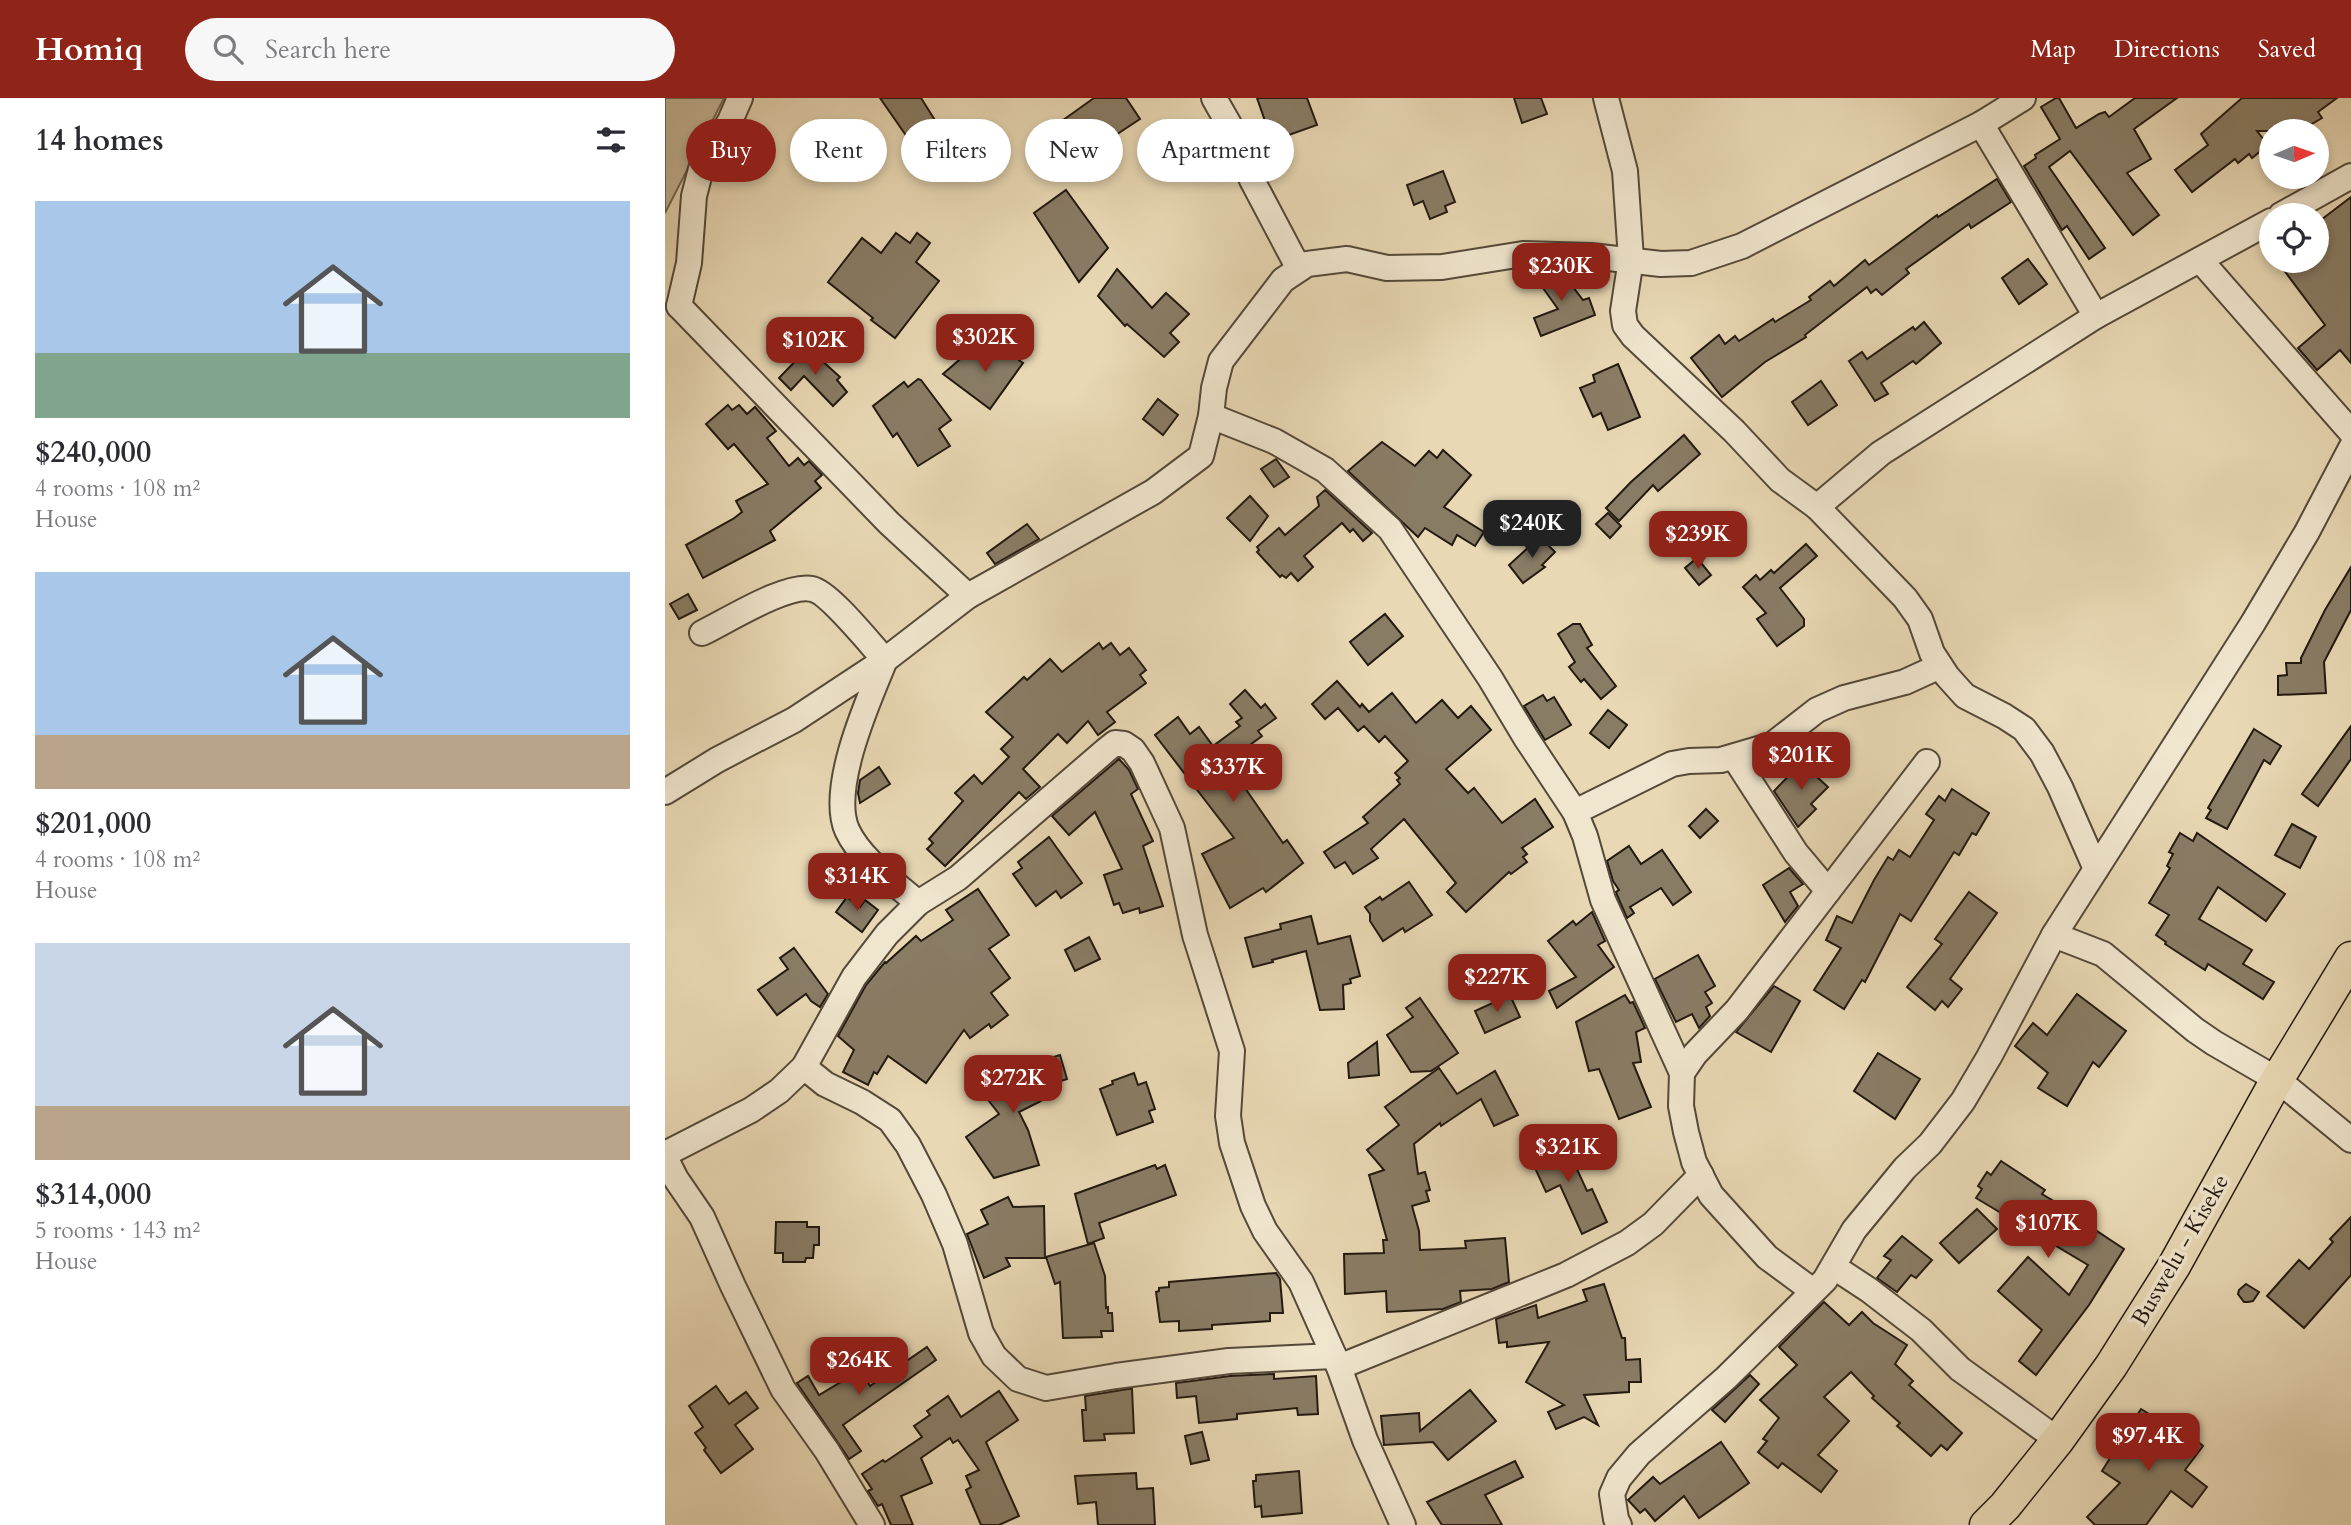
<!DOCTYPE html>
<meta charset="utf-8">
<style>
:root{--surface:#fff;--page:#f7f7f7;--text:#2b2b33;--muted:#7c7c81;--accent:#8f2418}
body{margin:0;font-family:Cardo,serif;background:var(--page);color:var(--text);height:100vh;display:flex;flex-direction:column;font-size:26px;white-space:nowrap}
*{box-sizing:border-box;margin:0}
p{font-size:23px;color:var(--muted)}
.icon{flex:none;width:38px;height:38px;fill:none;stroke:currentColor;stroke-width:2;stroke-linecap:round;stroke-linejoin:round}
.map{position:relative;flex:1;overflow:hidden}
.drawer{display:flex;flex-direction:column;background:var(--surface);width:665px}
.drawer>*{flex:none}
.banner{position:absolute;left:21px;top:21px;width:665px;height:63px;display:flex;gap:14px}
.needle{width:46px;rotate:88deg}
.buttons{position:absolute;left:1594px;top:21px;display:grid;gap:14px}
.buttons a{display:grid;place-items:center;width:70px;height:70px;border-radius:50%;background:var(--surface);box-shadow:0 4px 10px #0003;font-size:35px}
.price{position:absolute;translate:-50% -60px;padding:0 16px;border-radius:14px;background:var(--accent);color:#fff;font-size:23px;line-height:46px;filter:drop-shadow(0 2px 4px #0008)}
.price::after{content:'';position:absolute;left:50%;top:42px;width:21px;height:16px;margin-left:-10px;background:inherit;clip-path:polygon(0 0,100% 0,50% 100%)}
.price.selected{background:#222;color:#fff}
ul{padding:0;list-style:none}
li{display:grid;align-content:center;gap:14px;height:371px;padding:0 35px}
li span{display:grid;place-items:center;height:217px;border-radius:0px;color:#555}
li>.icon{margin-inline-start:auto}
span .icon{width:126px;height:126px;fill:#fffc;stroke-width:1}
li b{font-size:30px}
h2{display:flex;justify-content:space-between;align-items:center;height:84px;padding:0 35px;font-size:30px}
.chip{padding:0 24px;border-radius:32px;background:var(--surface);box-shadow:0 4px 10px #0003;font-size:24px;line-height:63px}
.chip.selected{background:var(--accent);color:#fff}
header{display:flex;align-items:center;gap:42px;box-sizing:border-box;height:98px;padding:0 35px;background:var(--accent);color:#fff}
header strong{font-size:33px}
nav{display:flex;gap:38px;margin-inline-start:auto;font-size:24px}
.search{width:490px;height:63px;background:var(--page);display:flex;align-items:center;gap:18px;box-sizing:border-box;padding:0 24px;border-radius:38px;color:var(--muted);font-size:26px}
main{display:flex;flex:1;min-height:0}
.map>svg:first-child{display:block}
.green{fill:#c6b898;stroke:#746854;stroke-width:2}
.building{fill:#897c65;stroke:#221910;stroke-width:2}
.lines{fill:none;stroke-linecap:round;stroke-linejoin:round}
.minor-casing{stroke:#544939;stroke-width:28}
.major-casing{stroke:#221910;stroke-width:35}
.minor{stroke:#f0e6ce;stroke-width:24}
.major{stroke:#e8d8b4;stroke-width:32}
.labels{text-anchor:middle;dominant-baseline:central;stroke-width:7;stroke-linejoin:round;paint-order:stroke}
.street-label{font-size:23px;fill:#221910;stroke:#f0e6ce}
</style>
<header>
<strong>Homiq</strong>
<div class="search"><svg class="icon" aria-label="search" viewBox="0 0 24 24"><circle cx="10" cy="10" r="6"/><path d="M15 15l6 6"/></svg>Search here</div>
<nav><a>Map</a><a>Directions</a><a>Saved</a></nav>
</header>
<main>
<section class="drawer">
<h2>14 homes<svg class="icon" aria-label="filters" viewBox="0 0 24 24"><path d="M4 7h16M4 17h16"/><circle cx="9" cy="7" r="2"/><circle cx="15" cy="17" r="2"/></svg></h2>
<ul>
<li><span style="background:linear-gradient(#a9c7e8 70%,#7fa58c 0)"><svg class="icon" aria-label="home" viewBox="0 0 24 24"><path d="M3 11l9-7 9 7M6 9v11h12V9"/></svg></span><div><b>$240,000</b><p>4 rooms · 108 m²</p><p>House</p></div></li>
<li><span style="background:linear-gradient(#a9c7e8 75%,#b9a48a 0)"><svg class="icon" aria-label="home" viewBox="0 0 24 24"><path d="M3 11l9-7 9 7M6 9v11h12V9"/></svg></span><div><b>$201,000</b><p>4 rooms · 108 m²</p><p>House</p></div></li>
<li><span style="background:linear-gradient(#c9d6e8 75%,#b9a48a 0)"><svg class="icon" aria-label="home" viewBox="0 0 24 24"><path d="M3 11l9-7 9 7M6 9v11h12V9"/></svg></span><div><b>$314,000</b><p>5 rooms · 143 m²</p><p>House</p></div></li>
</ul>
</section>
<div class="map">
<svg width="1686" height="1427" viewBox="0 0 1686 1427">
<rect width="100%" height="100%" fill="#e8d8b4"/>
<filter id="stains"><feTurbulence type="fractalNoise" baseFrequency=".00286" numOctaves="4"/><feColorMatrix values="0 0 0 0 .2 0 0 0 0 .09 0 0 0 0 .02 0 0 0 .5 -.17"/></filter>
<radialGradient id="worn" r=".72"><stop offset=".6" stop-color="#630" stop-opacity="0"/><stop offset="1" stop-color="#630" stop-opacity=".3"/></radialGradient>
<path class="green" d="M0,0H59L0,115Z"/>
<g class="building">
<path d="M215,0H256L273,27L247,46Z"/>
<path d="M429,0H461L475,21L437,46L434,41L401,64L380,35Z"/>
<path d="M592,0H642L652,27L607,43Z"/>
<path d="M849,0H876L882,16L857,25Z"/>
<path d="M1391,0H1394L1411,30L1434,16L1440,14L1444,19L1470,0H1512L1469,31L1486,61L1462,75L1494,117L1468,137L1405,53L1384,69L1440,150L1424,161L1402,128L1397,132L1359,68L1371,60L1370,57L1395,41L1376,9Z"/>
<path d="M1577,0H1672L1653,14L1657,20L1635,33H1592L1603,47L1587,60L1584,56L1573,65L1570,61L1527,94L1510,72L1543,47L1536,36Z"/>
<path d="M543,30L558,56L535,70L520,44Z"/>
<path d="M313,47L323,60L306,72L297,58Z"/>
<path d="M778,73L790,104L780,108L782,114L765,121L758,103L749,107L742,87Z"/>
<path d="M1332,81L1346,104L1306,130L1304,126L1241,171L1244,175L1217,197L1211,191L1206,195L1202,189L1140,237L1141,239L1100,264L1057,299L1026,260L1054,237L1060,246L1070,238L1074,243L1108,221L1110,224L1146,202L1144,199L1165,183L1169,188L1200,162L1204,167L1272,117L1273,119Z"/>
<path d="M401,92L443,150L414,184L369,115Z"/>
<path d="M1686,99V265L1675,252L1652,272L1633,250L1660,227L1612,163H1652V125Z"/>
<path d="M231,135L245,145L252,135L265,145L251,164L274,183L230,240L206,222L208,220L163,184L197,140L216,155Z"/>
<path d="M1363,161L1382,186L1354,206L1337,180Z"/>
<path d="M452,171L487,210L501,195L524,216L505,235L514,244L499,259L462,226L460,228L433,198Z"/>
<path d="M879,172H895L918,202L924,200L930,217L876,238L869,220L893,211L870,179Z"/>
<path d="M1259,224L1276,245L1251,266L1248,263L1216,285L1223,296L1210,303L1184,263L1197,254L1202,261L1248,229L1250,232Z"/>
<path d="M331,246L358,265L325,311L278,276L308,250L318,263Z"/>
<path d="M143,250L175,279L172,282L182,294L168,308L139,278L126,292L114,280Z"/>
<path d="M953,266L975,319L943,332L936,315L928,319L915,290L930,284L928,277Z"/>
<path d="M253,281L256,282L286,322L274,331L285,348L253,368L232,335L228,339L208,308L239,284L243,289Z"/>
<path d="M1156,283L1172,307L1143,327L1127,304Z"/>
<path d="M493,301L513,317L498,337L478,321Z"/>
<path d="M63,307L67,312L74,307L82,316L90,309L111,333L102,340L124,368L133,360L139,367L144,363L157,377L150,383L156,390L105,433L110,442L38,480L21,447L68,421L77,414L71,403L103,386L69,346L63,351L41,326Z"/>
<path d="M1019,337L1035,356L993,393L988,387L954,423L941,410L966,384Z"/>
<path d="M717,344L750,368L764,353L772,360L778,352L806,377L779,409L819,434L810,448L792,437L787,447L760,430L753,439L683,373Z"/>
<path d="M611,361L624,379L609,389L596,371Z"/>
<path d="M660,392L707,435L698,443L688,431L685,434L677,425L639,458L648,469L633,483L626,475L621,480L617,477L615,479L592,454L594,452L592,449L614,430L620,437L654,408L652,399Z"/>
<path d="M585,398L603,418L585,443L562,420Z"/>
<path d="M943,415L956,428L945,440L931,426Z"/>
<path d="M362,426L374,441L330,466L322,455Z"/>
<path d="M875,439L890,454L877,467L880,469L858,485L844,467Z"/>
<path d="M1141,446L1152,458L1115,490L1139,521V528L1112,548L1092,521L1101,515L1078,489L1091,477L1095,482L1106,472L1109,475Z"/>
<path d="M1032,460L1046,477L1034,487L1020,470Z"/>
<path d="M1686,469V512L1659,564L1661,595L1613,597V578L1622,577L1621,565H1636V560L1660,512Z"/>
<path d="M23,496L32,512L14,521L5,506Z"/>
<path d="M720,516L738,538L703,567L685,544Z"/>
<path d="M908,526H915L927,547L922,550L951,588L936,601L919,581L916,584L904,569L910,564L893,536Z"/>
<path d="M434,545L438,551L446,545L455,557L464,550L481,572L475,577L481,585L442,614L450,624L433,637L423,623L402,645L393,636L358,671L375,689L361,701L354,694L280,768L262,751L268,745L264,741L298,703L290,695L309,677L317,686L344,659L336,651L348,639L321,614L359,579L362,582L385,561L397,574Z"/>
<path d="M672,583L695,609L697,606L704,614L727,595L751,625L777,602L793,620L806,608L826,632L781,671L803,695L809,690L837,725L870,701L888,729L857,750L862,756L858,759L862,764L846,776L844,774L801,814L782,794L791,785L739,721L706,751L713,760L688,776L680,764L670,770L659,754L703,725L698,719L735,686L732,682L735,680L730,675L743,663L720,638L714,644L699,628L693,633L673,610L660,621L647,606Z"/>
<path d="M580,592L596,610L600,606L611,620L593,633L597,638L562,664L618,745L622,742L638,765L601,794L598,790L565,810L537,756L569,740L490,637L513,619L525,636L534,629L548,648L575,628L571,624L577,620L565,606Z"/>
<path d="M878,597L882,603L889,599L906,627L880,642L859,608Z"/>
<path d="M943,612L962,627L944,650L925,635Z"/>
<path d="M1686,628V661L1653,708L1637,696Z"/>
<path d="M1589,631L1616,648L1605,666L1599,662L1562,731L1541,720L1546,712L1543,710Z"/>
<path d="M454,661L464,672L473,691L466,696L488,743L478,748L498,808L475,815L474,810L458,815L454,805L449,807L439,777L457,771L430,714L404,737L387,718Z"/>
<path d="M1140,661L1154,676L1151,678L1163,689L1146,706L1151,711L1133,729L1109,693Z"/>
<path d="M214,669L225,686L195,705L193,695L195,682Z"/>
<path d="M1287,691L1324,715L1311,737L1307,735L1294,757L1289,754L1246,823L1235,816L1200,884L1197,882L1179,911L1149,892L1176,850L1161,842L1172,818L1187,825L1209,782L1223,759L1228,762L1234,752L1245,759L1269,722L1261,716L1274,698L1280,703Z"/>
<path d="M1041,711L1053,723L1035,740L1024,728Z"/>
<path d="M1627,726L1651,739L1635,770L1610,757Z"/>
<path d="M1515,735L1528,743L1532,735L1620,796L1601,823L1553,789L1534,821L1587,852L1578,866L1609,884L1598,901L1543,866L1540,872L1500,846L1501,844L1491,837L1504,817L1484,805L1505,770L1502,768L1508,756L1504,754Z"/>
<path d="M384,739L417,785L396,800L391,793L371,808L348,776L357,770L353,764Z"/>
<path d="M964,748L976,766L997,752L1026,794L1008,807L996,790L965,809L969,815L962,820L952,797L951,794L954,792L948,783L942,763Z"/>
<path d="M1124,770L1138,786L1125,794L1133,808L1120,824L1098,787Z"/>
<path d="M744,784L767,817L740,834L738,830L718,843L705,823V816L700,809L715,799L717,802Z"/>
<path d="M313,791L344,837L324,851L345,880L326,895L343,917L326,930L324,926L305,940L299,932L261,985L223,958L212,976L209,974L203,987L178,974L189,952L173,938L201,887L220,864L221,865L251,838L256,843L288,822L281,812Z"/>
<path d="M1304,794L1332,815L1285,881L1297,891L1283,909L1277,903L1270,912L1242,889L1277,846L1270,841Z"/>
<path d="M182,799L195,809L200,802L213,812L197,834L171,814Z"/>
<path d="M927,814L940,843L933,847L949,869L892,910L884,893L911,879L883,843L908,823L911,827Z"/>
<path d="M646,818L653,846L685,838L695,878L685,881L686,885L678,887L679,911L655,912L641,853L607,862L608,864L588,869L580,840L616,831L615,826Z"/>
<path d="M424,839L435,861L410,873L400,852Z"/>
<path d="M129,850L163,896L155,909L146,903L141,896L112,917L93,892L123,871L115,860Z"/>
<path d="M1033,857L1050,888L1040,894L1047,905L1041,909L1045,918L1034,930L1027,916L1011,924L990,881Z"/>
<path d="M1109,888L1135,903L1106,954L1071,934Z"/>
<path d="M1412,896L1461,933L1434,969L1428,964L1402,1008L1373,990L1383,975L1350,948L1368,925L1382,937Z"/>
<path d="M845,897L855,919L820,935L810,913Z"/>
<path d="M960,897L965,905L968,904L980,930L971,934L976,964L968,965L986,1009L954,1021L934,971L924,973L911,924Z"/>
<path d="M755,900L793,955L766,973L746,974L722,937L748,919L741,910Z"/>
<path d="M712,944L714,977L684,980L683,965Z"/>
<path d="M1213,955L1255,981L1230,1021L1189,993Z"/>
<path d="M395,957L402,981L370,991L376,1003L354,1014L363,1032L374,1067L329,1080L301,1039L334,1016L313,989L344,964L349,971Z"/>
<path d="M774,970L792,996L830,973L853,1017L829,1028L816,1001L776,1028L775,1025L749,1046L753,1076L760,1074L765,1092L761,1093L764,1103L747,1108L754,1133L755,1152L801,1150L800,1143L840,1140L844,1184L827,1191L795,1193L796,1204L778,1211L722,1214L721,1193L680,1196L679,1156L719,1155L718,1142H722L704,1077L719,1072L702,1052L734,1027L720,1009Z"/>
<path d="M469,975L473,987L481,984L490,1011L484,1013L488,1024L452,1037L435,991L448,986L447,983Z"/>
<path d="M898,1041L922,1093L927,1091L942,1124L917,1136L895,1087L881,1094L864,1057Z"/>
<path d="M1336,1063L1380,1092L1377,1096L1430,1128L1429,1131L1459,1151L1424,1207L1371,1277L1354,1263L1377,1232L1333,1193L1363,1159L1404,1197L1423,1167L1311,1100L1317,1091L1313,1088L1322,1074L1326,1077Z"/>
<path d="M490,1067L492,1071L500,1067L511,1097L434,1125L439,1140L423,1146L410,1096Z"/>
<path d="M343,1099L348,1109L379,1108L380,1160H341L345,1168L319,1180L302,1136L323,1126L316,1112Z"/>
<path d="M1312,1111L1332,1131L1294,1165L1275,1145Z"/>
<path d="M1686,1119V1177L1639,1230L1602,1198L1634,1162L1644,1171L1668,1144L1665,1141Z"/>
<path d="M111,1124H142V1129H154V1147H149L148,1160H141L140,1164H118V1155H110Z"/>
<path d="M1237,1138L1267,1162L1251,1180L1246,1177L1232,1194L1212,1180L1226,1162L1219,1158Z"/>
<path d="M429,1145L440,1178L441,1210L443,1209V1215H447L448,1233H436L437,1239L398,1240L395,1184L390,1186L381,1159Z"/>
<path d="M611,1175L615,1181L618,1215H605V1223L547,1227V1231L514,1233V1223L495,1224L491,1194L494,1193V1190L504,1189V1184Z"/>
<path d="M939,1186L957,1240H960L961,1262L975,1261L976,1284H964V1294L919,1297L933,1327L919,1319L891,1331L883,1314L899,1307L861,1284L884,1244L842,1249V1244L834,1245L831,1221L871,1207L873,1220L922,1203L918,1192Z"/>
<path d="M1581,1186L1594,1194L1588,1203L1583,1204H1579L1573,1196L1574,1192Z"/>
<path d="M1159,1204L1184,1227L1197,1214L1208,1225L1242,1247L1230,1266L1248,1283L1244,1287L1297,1335L1282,1352L1276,1347L1266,1358L1232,1328L1235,1325L1207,1300L1209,1298L1186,1274L1159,1299L1184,1323L1153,1357L1172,1373L1156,1394L1117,1365L1113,1370L1093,1354L1102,1343L1098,1341L1114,1320L1095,1302L1132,1267L1114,1249Z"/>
<path d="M262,1249L271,1262L178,1327L196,1353L184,1361L132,1285L143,1278L154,1297L196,1272L205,1288Z"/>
<path d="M609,1276V1281L651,1278L653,1316L633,1317L632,1310L572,1316V1321L534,1325L531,1298L512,1300L511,1285L565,1278Z"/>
<path d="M1085,1277L1094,1286L1060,1324L1047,1312Z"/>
<path d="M51,1288L64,1306L81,1294L93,1310L70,1327L88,1351L56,1375L39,1352L41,1350L30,1335L38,1329L24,1308Z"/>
<path d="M463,1291H467L469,1335L439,1336L440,1342L419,1343L417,1312H421L420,1298Z"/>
<path d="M805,1292L831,1323L783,1362L768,1344L719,1347L716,1318L754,1315L755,1333Z"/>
<path d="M334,1293L353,1322L321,1344L354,1418L334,1427H316L301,1392L306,1389L301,1378L314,1372L293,1342L288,1345L285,1340L256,1360L267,1385L236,1398L248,1427H226L217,1406L213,1408L203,1393L207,1391L197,1376L218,1362L220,1364L257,1339L249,1328L265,1317L262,1313L283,1298L296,1319Z"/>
<path d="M1476,1311L1513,1334L1516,1330L1538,1348L1520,1372L1542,1389L1527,1409L1506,1393L1481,1427H1430L1422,1419L1455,1385L1437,1373Z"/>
<path d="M537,1334L544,1362L526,1366L520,1338Z"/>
<path d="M1056,1344L1084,1385L1034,1420L1019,1398L990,1423L980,1411L975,1415L963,1402L988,1379L995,1386Z"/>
<path d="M850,1363L858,1379L820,1397L837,1427H777L762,1404Z"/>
<path d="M634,1373L637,1415L597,1419L596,1408L590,1409L588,1383H591V1377Z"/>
<path d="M471,1375L472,1391L488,1390L490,1427H433L431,1404L413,1406L410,1378Z"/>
</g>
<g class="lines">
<g class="minor-casing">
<g id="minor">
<path d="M549,0L566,30L587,82L634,171"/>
<path d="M941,0L960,73L966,161L958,213L960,227L968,238L1069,333L1115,382L1152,409L1240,500L1255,521L1267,555L1282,578L1300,598L1339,618L1359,631L1377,655L1395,689L1431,771"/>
<path d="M1316,26L1431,218"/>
<path d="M1616,117L1686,78"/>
<path d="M1536,163L1686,334"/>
<path d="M14,208L224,425L303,498"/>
<path d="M14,208L24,165L29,98L36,71L65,23L75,0"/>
<path d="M546,318L609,343L660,372L725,431L825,580L861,640L910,714L920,738L938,802L1017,975"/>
<path d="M1152,409L1216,355L1431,218L1606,123"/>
<path d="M37,535C62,523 122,485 147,491C164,494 206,547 220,562C203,603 164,690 182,732C196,762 228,783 253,805"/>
<path d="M1069,659L1131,755L1163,793"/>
<path d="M0,694L52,662L129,622L220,562L303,498L488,394L536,358L546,318L549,290L556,263L618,182L642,166L682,161L722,170L777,169L858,156L926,158L996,166L1026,165L1077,148L1316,26L1358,0"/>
<path d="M910,714L1007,666L1024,663L1056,662L1107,647L1152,612L1179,600L1240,584L1275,568"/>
<path d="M1389,837L1438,856L1530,932L1549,945L1613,982L1686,1042"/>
<path d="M139,969L160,986L197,1004L225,1022L243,1047L269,1097L290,1146L316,1235L329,1258L353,1281L381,1290L451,1278L564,1263L669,1258"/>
<path d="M0,1056L86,1012L114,993L139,969L189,879L222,836L253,805L293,780L440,653L450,645L459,646L468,652L477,665L507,730L530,837L567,953L563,1018L567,1045L588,1108L600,1133L636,1184L674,1269L700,1342L738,1427"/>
<path d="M0,1059L11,1081L37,1119L68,1188L118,1291L162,1353L207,1427"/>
<path d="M1169,1169L1204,1192L1256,1232L1295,1271L1393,1342"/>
<path d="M1148,1193L1102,1159L1046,1097L1029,1064L1021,1034L1016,1008L1017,975L1030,956L1072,912L1262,664"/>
<path d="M674,1269L901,1177L962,1145L988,1126L1036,1077"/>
<path d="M954,1427L951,1421L947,1396L954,1380L974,1356L1061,1280L1160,1182L1189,1132L1240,1070L1265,1046L1298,1003L1324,959L1389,837L1588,525L1642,434L1686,350"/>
</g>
</g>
<g class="major-casing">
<path id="major" d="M1321,1427L1340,1408L1393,1342L1446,1268L1509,1168L1609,987L1686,860"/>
</g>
<use href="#minor" class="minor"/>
<use href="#major" class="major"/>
</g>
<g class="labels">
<g class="street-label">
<text transform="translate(1515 1152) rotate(-60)">Buswelu - Kiseke</text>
</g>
</g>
<rect width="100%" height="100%" filter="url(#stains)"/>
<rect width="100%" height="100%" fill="url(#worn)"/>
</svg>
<div class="buttons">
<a><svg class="needle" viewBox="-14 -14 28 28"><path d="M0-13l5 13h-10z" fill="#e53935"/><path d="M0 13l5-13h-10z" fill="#7c7c81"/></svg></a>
<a><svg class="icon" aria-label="locate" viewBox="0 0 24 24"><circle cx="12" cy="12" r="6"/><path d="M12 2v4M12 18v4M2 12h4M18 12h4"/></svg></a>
</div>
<b class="price" style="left:896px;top:205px">$230K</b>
<b class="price" style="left:320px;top:276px">$302K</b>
<b class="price" style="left:150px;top:279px">$102K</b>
<b class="price selected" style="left:867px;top:462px">$240K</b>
<b class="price" style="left:1033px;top:473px">$239K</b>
<b class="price" style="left:1136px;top:694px">$201K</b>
<b class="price" style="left:568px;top:706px">$337K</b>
<b class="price" style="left:192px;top:815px">$314K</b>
<b class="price" style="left:832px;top:916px">$227K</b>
<b class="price" style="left:348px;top:1017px">$272K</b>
<b class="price" style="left:903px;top:1086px">$321K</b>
<b class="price" style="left:1383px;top:1162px">$107K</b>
<b class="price" style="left:194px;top:1299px">$264K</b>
<b class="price" style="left:1483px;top:1375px">$97.4K</b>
<div class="banner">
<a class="chip selected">Buy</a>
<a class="chip">Rent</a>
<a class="chip">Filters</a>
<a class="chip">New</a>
<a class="chip">Apartment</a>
</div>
</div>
</main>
